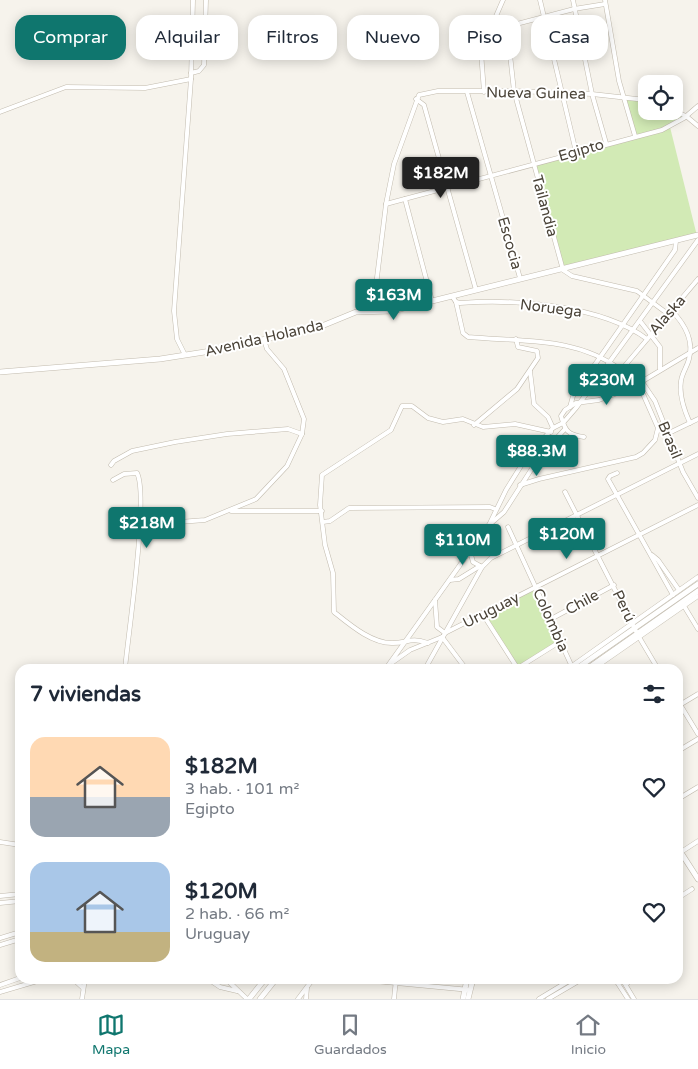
<!DOCTYPE html>
<html lang="es">
<meta charset="utf-8">
<style>
:root{--surface:#fff;--page:#f2f2f3;--text:#1f2937;--muted:#747a83;--line:#e0e1e3;--accent:#0f766e}
body{margin:0;font-family:"Varela Round",sans-serif;background:var(--page);color:var(--text);height:100vh;display:flex;flex-direction:column;font-size:19px;white-space:nowrap}
*{box-sizing:border-box;margin:0}
p{font-size:16px;color:var(--muted)}
.icon{flex:none;width:28px;height:28px;fill:none;stroke:currentColor;stroke-width:2;stroke-linecap:round;stroke-linejoin:round}
.map{position:relative;flex:1;overflow:hidden}
.details{position:absolute;left:15px;top:664px;width:668px;height:320px;display:flex;flex-direction:column;background:var(--surface);border-radius:15px;box-shadow:0 2px 12px #0003}
.details>*{flex:none}
.banner{position:absolute;left:15px;top:15px;width:669px;height:45px;display:flex;gap:10px}
.fabs{position:absolute;left:638px;top:75px;display:grid;gap:10px}
.fabs a{display:grid;place-items:center;width:45px;height:45px;border-radius:10px;background:var(--surface);box-shadow:0 2px 12px #0003;font-size:25px}
.price{position:absolute;translate:-50% -42px;padding:0 11px;border-radius:5px;background:var(--accent);color:#fff;font-size:16px;line-height:32px;filter:drop-shadow(0 1px 2px #0008)}
.price::after{content:'';position:absolute;left:50%;top:30px;width:15px;height:11px;margin-left:-8px;background:inherit;clip-path:polygon(0 0,100% 0,50% 100%)}
.price.selected{background:#222;color:#fff}
ul{padding:0;list-style:none}
li{display:flex;align-items:center;gap:15px;height:125px;padding:0 15px}
li span{display:grid;place-items:center;flex:none;width:140px;height:100px;border-radius:15px;color:#555}
li>.icon{margin-inline-start:auto}
span .icon{width:60px;height:60px;fill:#fffc;stroke-width:1}
li b{font-size:21px}
h2{display:flex;justify-content:space-between;align-items:center;height:60px;padding:0 15px;font-size:21px}
.pill{padding:0 18px;border-radius:15px;background:var(--surface);box-shadow:0 2px 12px #0003;font-size:18px;line-height:45px}
.pill.selected{background:var(--accent);color:#fff}
.tab-bar{display:flex;justify-content:space-around;align-items:center;height:70px;border-top:1px solid var(--line);background:var(--surface);font-size:14px;color:var(--muted)}
.tab-bar a{display:grid;justify-items:center;gap:2px}
.tab-bar .selected{color:var(--accent)}
.map>svg:first-child{display:block}
.green{fill:#d2eab5}
.lines{fill:none;stroke-linecap:round;stroke-linejoin:round}
.minor-casing{stroke:#c2bbae;stroke-width:5}
.tertiary-casing{stroke:#c2bbae;stroke-width:6}
.minor{stroke:#fff;stroke-width:4}
.tertiary{stroke:#fff;stroke-width:5}
.labels{text-anchor:middle;dominant-baseline:central;stroke-width:4;stroke-linejoin:round;paint-order:stroke}
.street-label{font-size:15px;fill:#4b4439;stroke:#fff}
</style>
<div class="map">
<svg width="698" height="999" viewBox="0 0 698 999">
<rect width="100%" height="100%" fill="#f6f3ec"/>
<g class="green">
<path d="M623,96L646,100V111H674L686,116L670,127L697,236L562,268L534,164L635,136Z"/>
<path d="M536,587L561,641L518,668L482,613Z"/>
</g>
<g class="lines">
<g class="minor-casing">
<g id="minor">
<path d="M540,0L576,152"/>
<path d="M573,0L592,94L606,143"/>
<path d="M605,0L619,81L635,136"/>
<path d="M507,27L514,91L563,270L572,276L637,291L668,314"/>
<path d="M493,30V23L503,0"/>
<path d="M191,73L199,71L204,65L206,0"/>
<path d="M467,92L520,278"/>
<path d="M484,92L480,38L482,33L574,9L605,4"/>
<path d="M416,99L424,105L476,290"/>
<path d="M674,111L686,116L698,126"/>
<path d="M0,112L66,87L145,88L191,79"/>
<path d="M405,199L432,301"/>
<path d="M386,204L662,130L684,118L698,106"/>
<path d="M452,296L456,302L460,303C516,299 601,305 647,339"/>
<path d="M456,302L463,333L468,337C521,342 576,336 621,370"/>
<path d="M373,310L386,204L394,164L419,95L438,91H514L592,94L646,100"/>
<path d="M671,310C684,323 694,340 689,359C687,367 682,373 681,381C679,395 684,410 690,423"/>
<path d="M640,321L660,347V369"/>
<path d="M185,355L177,339L174,311L191,79L193,0"/>
<path d="M530,371L534,404L548,417L553,428"/>
<path d="M602,371L617,375L624,389"/>
<path d="M617,375L698,279"/>
<path d="M642,382L655,401L683,472L698,498"/>
<path d="M570,407L573,396L675,250L676,241"/>
<path d="M474,425L517,389L538,358L537,351L518,347L516,339"/>
<path d="M667,434L698,419"/>
<path d="M584,437C568,435 565,431 561,416L565,410L576,403L599,400L631,388L698,348"/>
<path d="M111,465L114,461L132,451L175,442L227,434L288,429L302,434"/>
<path d="M617,473L610,476L608,479L673,595"/>
<path d="M113,480L124,474L137,473C149,496 128,635 125,669"/>
<path d="M520,485L539,479L636,457L643,453L655,440L658,428L643,394L631,388"/>
<path d="M565,492L639,637L658,669"/>
<path d="M140,508L147,515L167,523L205,520L256,499L287,466L302,434L304,419L284,369L267,349L264,340"/>
<path d="M231,511H322"/>
<path d="M323,522L330,521L349,508L490,507L495,509"/>
<path d="M489,525L504,512L540,456L565,429"/>
<path d="M508,527L573,669"/>
<path d="M652,555L658,560L679,590"/>
<path d="M482,567L473,562L470,551L489,525L506,490L526,458L553,428L563,423L576,408L698,240"/>
<path d="M450,580L459,579L480,566"/>
<path d="M435,600L437,627L445,633L698,505"/>
<path d="M684,606L698,629"/>
<path d="M482,613L518,669"/>
<path d="M551,619L614,585"/>
<path d="M442,637L466,669"/>
<path d="M428,643C410,637 408,643 393,643C372,644 349,624 334,612L333,573L325,545L320,505L322,475L391,430L402,406H412L428,418L443,422L463,419L483,427L515,424L551,432"/>
<path d="M393,662L410,650L442,637"/>
<path d="M572,666L698,577"/>
<path d="M387,667L470,551"/>
<path d="M518,668L561,641"/>
<path d="M425,669L482,567L491,558L698,454"/>
<path d="M593,669L698,596"/>
<path d="M678,701L698,734"/>
<path d="M678,706L698,694"/>
<path d="M678,751L698,739"/>
<path d="M678,799L698,787"/>
<path d="M0,842L20,845"/>
<path d="M678,854L698,841"/>
<path d="M0,896L20,894"/>
<path d="M678,898L692,889"/>
<path d="M0,903L20,901"/>
<path d="M0,938L20,932"/>
<path d="M0,945L20,939"/>
<path d="M73,979L83,988"/>
<path d="M208,979L220,987L237,991"/>
<path d="M226,979L247,999"/>
<path d="M354,979L470,990"/>
<path d="M615,979L628,999"/>
<path d="M622,979L634,999"/>
<path d="M0,985L20,978"/>
<path d="M626,985L631,979"/>
<path d="M0,992L44,979"/>
<path d="M82,999L85,979"/>
<path d="M298,999L313,979"/>
<path d="M306,999L307,988"/>
<path d="M394,999L396,979"/>
<path d="M539,999L572,979"/>
<path d="M548,999L582,979"/>
</g>
</g>
<g class="tertiary-casing">
<g id="tertiary">
<path d="M0,372L160,359L211,351L317,328L356,312L392,311L698,235"/>
<path d="M576,669L698,584"/>
<path d="M587,669L698,591"/>
<path d="M678,848L698,879"/>
<path d="M249,999L265,979"/>
<path d="M260,999L276,979"/>
<path d="M463,999L467,979"/>
<path d="M468,999L473,979"/>
</g>
</g>
<use href="#minor" class="minor"/>
<use href="#tertiary" class="tertiary"/>
</g>
<g class="labels">
<g class="street-label">
<text transform="translate(536 93) rotate(1)">Nueva Guinea</text>
<text transform="translate(581 150) rotate(-16)">Egipto</text>
<text transform="translate(545 206) rotate(75)">Tailandia</text>
<text transform="translate(510 243) rotate(74)">Escocia</text>
<text transform="translate(551 308) rotate(7)">Noruega</text>
<text transform="translate(667 315) rotate(-49)">Alaska</text>
<text transform="translate(264 338) rotate(-13)">Avenida Holanda</text>
<text transform="translate(670 440) rotate(67)">Brasil</text>
<text transform="translate(582 602) rotate(-29)">Chile</text>
<text transform="translate(624 606) rotate(64)">Perú</text>
<text transform="translate(491 610) rotate(-27)">Uruguay</text>
<text transform="translate(551 620) rotate(66)">Colombia</text>
</g>
</g>
</svg>
<div class="fabs">
<a><svg class="icon" aria-label="locate" viewBox="0 0 24 24"><circle cx="12" cy="12" r="6"/><path d="M12 2v4M12 18v4M2 12h4M18 12h4"/></svg></a>
</div>
<b class="price selected" style="left:441px;top:199px">$182M</b>
<b class="price" style="left:394px;top:321px">$163M</b>
<b class="price" style="left:607px;top:406px">$230M</b>
<b class="price" style="left:537px;top:477px">$88.3M</b>
<b class="price" style="left:147px;top:549px">$218M</b>
<b class="price" style="left:567px;top:560px">$120M</b>
<b class="price" style="left:463px;top:566px">$110M</b>
<div class="banner">
<a class="pill selected">Comprar</a>
<a class="pill">Alquilar</a>
<a class="pill">Filtros</a>
<a class="pill">Nuevo</a>
<a class="pill">Piso</a>
<a class="pill">Casa</a>
</div>
<section class="details">
<h2>7 viviendas<svg class="icon" aria-label="filters" viewBox="0 0 24 24"><path d="M4 7h16M4 17h16"/><circle cx="9" cy="7" r="2"/><circle cx="15" cy="17" r="2"/></svg></h2>
<ul>
<li><span style="background:linear-gradient(#ffd9b3 60%,#9aa5b1 0)"><svg class="icon" aria-label="home" viewBox="0 0 24 24"><path d="M3 11l9-7 9 7M6 9v11h12V9"/></svg></span><div><b>$182M</b><p>3 hab. · 101 m²</p><p>Egipto</p></div><svg class="icon" aria-label="heart" viewBox="0 0 24 24"><path d="M12 20l-8-8c-3-5 5-10 8-4 3-6 11-1 8 4z"/></svg></li>
<li><span style="background:linear-gradient(#a9c7e8 70%,#c2b280 0)"><svg class="icon" aria-label="home" viewBox="0 0 24 24"><path d="M3 11l9-7 9 7M6 9v11h12V9"/></svg></span><div><b>$120M</b><p>2 hab. · 66 m²</p><p>Uruguay</p></div><svg class="icon" aria-label="heart" viewBox="0 0 24 24"><path d="M12 20l-8-8c-3-5 5-10 8-4 3-6 11-1 8 4z"/></svg></li>
</ul>
</section>
</div>
<nav class="tab-bar">
<a class="selected"><svg class="icon" aria-label="map" viewBox="0 0 24 24"><path d="M3 6l6-2 6 2 6-2v14l-6 2-6-2-6 2zM9 4v14M15 6v14"/></svg>Mapa</a>
<a><svg class="icon" aria-label="saved" viewBox="0 0 24 24"><path d="M7 4h10v16l-5-4-5 4z"/></svg>Guardados</a>
<a><svg class="icon" aria-label="home" viewBox="0 0 24 24"><path d="M3 11l9-7 9 7M6 9v11h12V9"/></svg>Inicio</a>
</nav>
